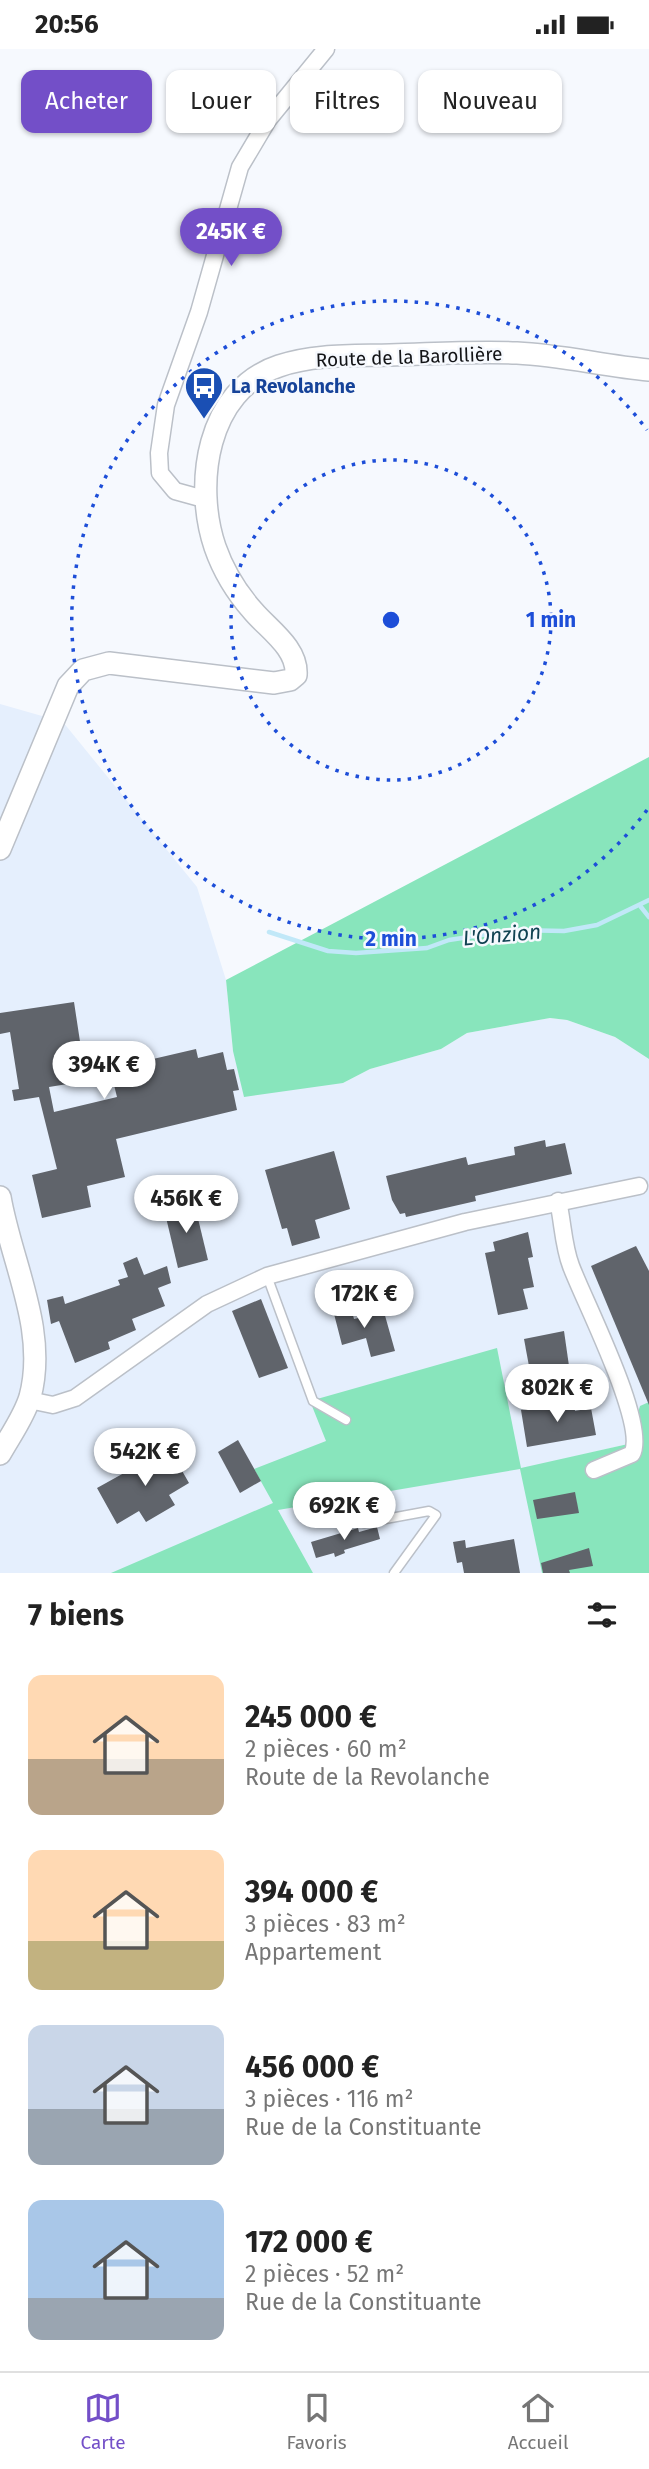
<!DOCTYPE html>
<html lang="fr">
<meta charset="utf-8">
<style>
:root{--surface:#fff;--page:#f2f2f2;--text:#222;--muted:#767676;--line:#e0e0e0;--accent:#734fc8}
body{margin:0;font-family:"Fira Sans",sans-serif;background:var(--page);color:var(--text);height:100vh;display:flex;flex-direction:column;font-size:26px;white-space:nowrap}
*{box-sizing:border-box;margin:0}
p{font-size:23px;color:var(--muted)}
.icon{flex:none;width:38px;height:38px;fill:none;stroke:currentColor;stroke-width:2;stroke-linecap:round;stroke-linejoin:round}
.map{position:relative;height:1524px;overflow:hidden}
.panel{display:flex;flex-direction:column;background:var(--surface);flex:1}
.panel>*{flex:none}
.guide{position:absolute;left:21px;top:21px;width:607px;height:63px;display:flex;gap:14px}
.price{position:absolute;translate:-50% -60px;padding:0 16px;border-radius:24px;background:#fff;color:#222;font-size:23px;line-height:46px;filter:drop-shadow(0 2px 4px #0008)}
.price::after{content:'';position:absolute;left:50%;top:42px;width:21px;height:16px;margin-left:-10px;background:inherit;clip-path:polygon(0 0,100% 0,50% 100%)}
.price.active{background:var(--accent);color:#fff}
ul{padding:0;list-style:none}
li{display:flex;align-items:center;gap:21px;height:175px;padding:0 28px}
li span{display:grid;place-items:center;flex:none;width:196px;height:140px;border-radius:14px;color:#555}
li>.icon{margin-inline-start:auto}
span .icon{width:84px;height:84px;fill:#fffc;stroke-width:1}
li b{font-size:30px}
h2{display:flex;justify-content:space-between;align-items:center;height:84px;padding:0 28px;font-size:30px}
.pill{padding:0 24px;border-radius:14px;background:var(--surface);box-shadow:0 2px 5px #0004;font-size:24px;line-height:63px}
.pill.active{background:var(--accent);color:#fff}
.status{display:flex;justify-content:space-between;align-items:center;height:49px;padding:0 35px;background:var(--surface);direction:ltr}
.status svg{height:19px;fill:currentColor}
.dock{display:flex;justify-content:space-around;align-items:center;height:98px;border-top:2px solid var(--line);background:var(--surface);font-size:19px;color:var(--muted)}
.dock a{display:grid;justify-items:center;gap:4px}
.dock .active{color:var(--accent)}
.map>svg:first-child{display:block}
.built{fill:#e5effd}
.green{fill:#88e5bc}
.lines{fill:none;stroke-linecap:round;stroke-linejoin:round}
.stream{stroke:#c1e8f8;stroke-width:4.5}
.building{fill:#60646b}
.lane-casing{stroke:#bbc0c8;stroke-width:11}
.street-casing{stroke:#bbc0c8;stroke-width:19}
.secondary-casing{stroke:#bbc0c8;stroke-width:24}
.lane{stroke:#fff;stroke-width:8}
.street{stroke:#fff;stroke-width:16}
.secondary{stroke:#fff;stroke-width:21}
.ring{fill:none;stroke:#1d4ed8;stroke-width:3.5;stroke-dasharray:3.5 7}
.labels{text-anchor:middle;dominant-baseline:central;stroke-width:5;stroke-linejoin:round;paint-order:stroke}
.street-label{font-size:19px;fill:#131417;stroke:#f6f9fe}
.transit-label{font-size:19px;font-weight:bold;fill:#164399;stroke:#f6f9fe;text-anchor:start}
.water-label{font-size:21px;font-style:italic;fill:#114353;stroke:#f6f9fe}
.centre{fill:#1d4ed8;stroke:#f6f9fe;stroke-width:3.5}
.ring-label{font-size:21px;text-anchor:middle;font-weight:bold;fill:#1d4ed8;stroke:#f6f9fe;stroke-width:5;stroke-linejoin:round;paint-order:stroke}
</style>
<div class="status"><b>20:56</b><svg viewBox="0 0 49 12"><path d="M0 12V9h3v3zM5 12V6h3v6zM10 12V3h3v9zM15 12V0h3v12zM26 1h20v11H26zM47 4h2v5h-2z"/></svg></div>
<div class="map">
<svg width="649" height="1524" viewBox="0 0 649 1524">
<rect width="100%" height="100%" fill="#f6f9fe"/>
<path class="built" d="M0,655L63,673L197,838L226,931L233,1002L343,1034L370,1020L441,1000L467,984L550,969L567,971L615,988L649,1010V1353L628,1395L521,1420L542,1524H0Z"/>
<g class="green">
<path d="M649,708V1010L615,988L567,971L550,969L467,984L441,1000L370,1020L343,1034L244,1048L233,1002L226,931Z"/>
<path d="M497,1299L521,1419L628,1395L640,1357L649,1353V1524H542L520,1420L278,1461L313,1524H111L273,1454L254,1420L326,1392L310,1352Z"/>
</g>
<g class="lines">
<g class="stream">
<path d="M641,858L649,868"/>
<path d="M269,883L328,902L356,904L427,899L449,891L515,881L564,882L597,876L649,851"/>
</g>
</g>
<g class="building">
<path d="M74,953L86,1032L49,1038L54,1063L117,1048L110,1020L196,1000L198,1009L223,1003L227,1021L234,1020L239,1041L233,1042L237,1061L116,1090L125,1128L87,1137L91,1158L42,1169L32,1126L57,1120L39,1048L14,1052L12,1041L19,1040L10,983L0,985V964Z"/>
<path d="M545,1091L546,1098L565,1094L572,1125L475,1147L476,1152L406,1168L405,1164L400,1165L392,1151L386,1127L466,1108L468,1116L515,1106L514,1098Z"/>
<path d="M334,1102L350,1160L315,1171L320,1189L292,1197L287,1179L282,1180L265,1121Z"/>
<path d="M194,1153L208,1211L178,1219L164,1160Z"/>
<path d="M528,1183L533,1208L528,1209L534,1238L523,1240L528,1260L498,1266L485,1204L495,1202L493,1193Z"/>
<path d="M636,1197L649,1222V1356L591,1217Z"/>
<path d="M137,1208L144,1226L167,1217L171,1234L158,1239L165,1257L132,1270L136,1281L108,1293L110,1300L75,1314L59,1272L51,1275L47,1251L63,1247L65,1255L120,1236L118,1231L128,1228L123,1214Z"/>
<path d="M261,1250L288,1319L259,1329L232,1262Z"/>
<path d="M349,1251L354,1270L384,1263L395,1302L371,1308L366,1289L342,1296L333,1261L341,1259L340,1254Z"/>
<path d="M564,1282L571,1331L533,1339L524,1290Z"/>
<path d="M574,1352L575,1362L591,1359L596,1386L527,1398L521,1361Z"/>
<path d="M238,1391L261,1432L240,1444L218,1403Z"/>
<path d="M169,1399L189,1434L169,1446L175,1456L146,1473L139,1462L117,1475L97,1439Z"/>
<path d="M575,1443L579,1464L537,1470L533,1451Z"/>
<path d="M377,1478L380,1490L344,1501L345,1504L335,1508L334,1504L316,1509L311,1493L358,1479L359,1483Z"/>
<path d="M514,1490L520,1524H464L462,1513L457,1514L453,1493L465,1491L466,1499Z"/>
<path d="M589,1499L593,1517L569,1521L570,1524H543L541,1514Z"/>
</g>
<g class="lines">
<g class="lane-casing">
<g id="lane">
<path d="M267,1227L313,1352L346,1371"/>
<path d="M364,1474L429,1462L436,1466L394,1524"/>
</g>
</g>
<g class="street-casing">
<g id="street">
<path d="M204,450L175,442L160,424L159,404L166,356L199,263L240,118L268,71L326,0"/>
<path d="M558,1152C563,1174 563,1196 571,1217C584,1252 648,1376 632,1405L594,1421"/>
<path d="M29,1351L53,1356L75,1349L207,1255L267,1227L465,1173L639,1137"/>
</g>
</g>
<g class="secondary-casing">
<g id="secondary">
<path d="M0,800L68,637L83,621L109,614L274,634L290,631L296,626C298,599 268,580 253,562C237,544 223,521 215,498C194,436 206,341 279,317C314,305 353,307 390,306C432,305 475,302 517,304C561,306 605,317 649,321"/>
<path d="M0,1148C11,1213 48,1281 30,1348C24,1368 10,1387 0,1405"/>
</g>
</g>
<use href="#lane" class="lane"/>
<use href="#street" class="street"/>
<use href="#secondary" class="secondary"/>
</g>
<g class="ring">
<circle cx="391" cy="571" r="160"/>
<path d="M647 761A319 319 0 1 1 647 381"/>
</g>
<defs>
<g id="bus-pin" transform="scale(2.0125)"><path d="M0 17L-7.5 6A9.5 9.5 0 1 1 7.5 6Z" fill="#1a4fb4" stroke="#f6f9fe"/><path d="M-5-6H5V4H4V6H2V4H-2V6H-4V4H-5ZM-3.5-4V0h7V-4ZM-3.5 1.2v1.5H-2V1.2ZM2 1.2v1.5H3.5V1.2Z" fill="#fff"/></g>
</defs>
<g fill-rule="evenodd">
<use href="#bus-pin" x="204" y="337"/>
</g>
<g class="labels">
<g class="street-label">
<text transform="translate(409 308) rotate(-2)">Route de la Barollière</text>
</g>
<g class="transit-label">
<text x="231" y="337">La Revolanche</text>
</g>
<g class="water-label">
<text transform="translate(502 886) rotate(-5)">L'Onzion</text>
</g>
</g>
<circle cx="391" cy="571" r="10" class="centre"/>
<g class="ring-label">
<text x="551" y="578">1 min</text>
<text x="391" y="897">2 min</text>
</g>
</svg>
<b class="price active" style="left:231px;top:219px">245K €</b>
<b class="price" style="left:104px;top:1052px">394K €</b>
<b class="price" style="left:186px;top:1186px">456K €</b>
<b class="price" style="left:364px;top:1281px">172K €</b>
<b class="price" style="left:557px;top:1375px">802K €</b>
<b class="price" style="left:145px;top:1439px">542K €</b>
<b class="price" style="left:344px;top:1493px">692K €</b>
<div class="guide">
<a class="pill active">Acheter</a>
<a class="pill">Louer</a>
<a class="pill">Filtres</a>
<a class="pill">Nouveau</a>
</div>
</div>
<section class="panel">
<h2>7 biens<svg class="icon" aria-label="filters" viewBox="0 0 24 24"><path d="M4 7h16M4 17h16"/><circle cx="9" cy="7" r="2"/><circle cx="15" cy="17" r="2"/></svg></h2>
<ul>
<li><span style="background:linear-gradient(#ffd9b3 60%,#b9a48a 0)"><svg class="icon" aria-label="home" viewBox="0 0 24 24"><path d="M3 11l9-7 9 7M6 9v11h12V9"/></svg></span><div><b>245 000 €</b><p>2 pièces · 60 m²</p><p>Route de la Revolanche</p></div></li>
<li><span style="background:linear-gradient(#ffd9b3 65%,#c2b280 0)"><svg class="icon" aria-label="home" viewBox="0 0 24 24"><path d="M3 11l9-7 9 7M6 9v11h12V9"/></svg></span><div><b>394 000 €</b><p>3 pièces · 83 m²</p><p>Appartement</p></div></li>
<li><span style="background:linear-gradient(#c9d6e8 60%,#9aa5b1 0)"><svg class="icon" aria-label="home" viewBox="0 0 24 24"><path d="M3 11l9-7 9 7M6 9v11h12V9"/></svg></span><div><b>456 000 €</b><p>3 pièces · 116 m²</p><p>Rue de la Constituante</p></div></li>
<li><span style="background:linear-gradient(#a9c7e8 70%,#9aa5b1 0)"><svg class="icon" aria-label="home" viewBox="0 0 24 24"><path d="M3 11l9-7 9 7M6 9v11h12V9"/></svg></span><div><b>172 000 €</b><p>2 pièces · 52 m²</p><p>Rue de la Constituante</p></div></li>
</ul>
</section>
<nav class="dock">
<a class="active"><svg class="icon" aria-label="map" viewBox="0 0 24 24"><path d="M3 6l6-2 6 2 6-2v14l-6 2-6-2-6 2zM9 4v14M15 6v14"/></svg>Carte</a>
<a><svg class="icon" aria-label="saved" viewBox="0 0 24 24"><path d="M7 4h10v16l-5-4-5 4z"/></svg>Favoris</a>
<a><svg class="icon" aria-label="home" viewBox="0 0 24 24"><path d="M3 11l9-7 9 7M6 9v11h12V9"/></svg>Accueil</a>
</nav>
